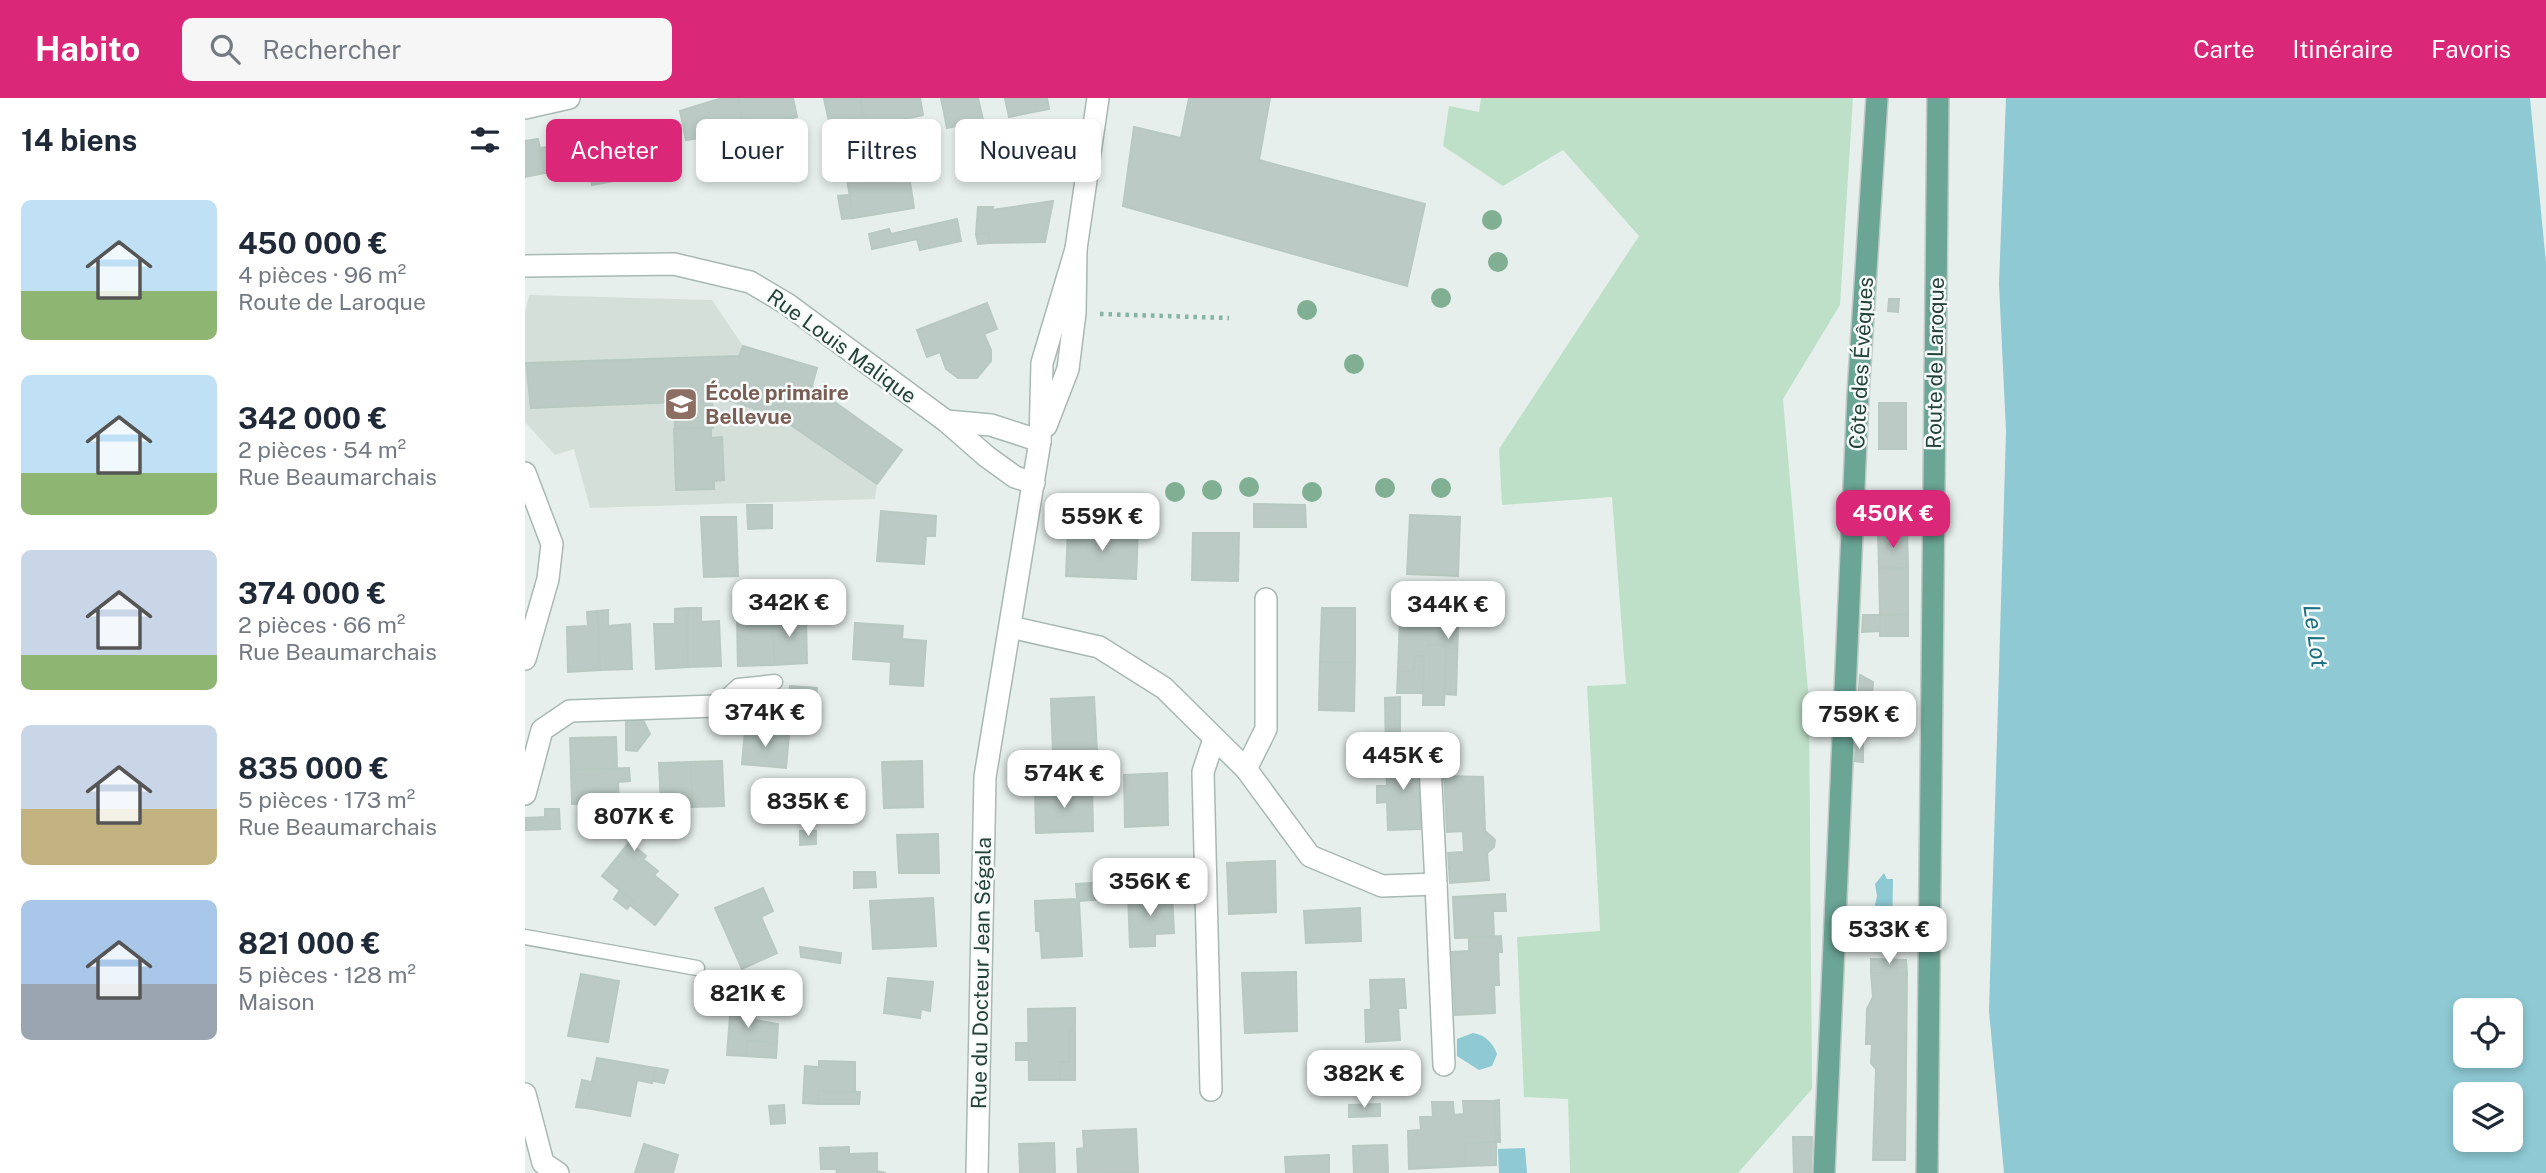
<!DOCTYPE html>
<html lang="fr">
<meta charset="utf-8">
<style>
:root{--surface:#fff;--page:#f6f6f7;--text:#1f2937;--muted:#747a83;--accent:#db2777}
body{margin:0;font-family:"Public Sans",sans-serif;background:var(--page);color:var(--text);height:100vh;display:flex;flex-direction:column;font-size:26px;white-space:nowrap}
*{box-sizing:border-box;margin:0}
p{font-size:23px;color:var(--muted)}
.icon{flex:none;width:38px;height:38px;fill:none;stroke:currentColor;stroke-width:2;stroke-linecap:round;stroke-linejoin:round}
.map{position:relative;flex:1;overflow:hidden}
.drawer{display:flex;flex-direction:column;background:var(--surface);width:525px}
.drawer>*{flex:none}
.hud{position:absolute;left:21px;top:21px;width:665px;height:63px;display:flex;gap:14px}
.buttons{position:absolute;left:1928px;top:900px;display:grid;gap:14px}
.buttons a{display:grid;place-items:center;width:70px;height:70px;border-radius:10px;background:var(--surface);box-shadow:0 4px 10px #0003;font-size:35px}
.price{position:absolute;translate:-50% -60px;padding:0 16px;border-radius:14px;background:#fff;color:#222;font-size:23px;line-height:46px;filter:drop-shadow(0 2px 4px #0008)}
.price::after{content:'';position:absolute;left:50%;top:42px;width:21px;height:16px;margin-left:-10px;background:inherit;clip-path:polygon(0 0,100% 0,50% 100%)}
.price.active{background:var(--accent);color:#fff}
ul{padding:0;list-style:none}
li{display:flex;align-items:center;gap:21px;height:175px;padding:0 21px}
li span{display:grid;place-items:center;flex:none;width:196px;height:140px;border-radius:10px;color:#555}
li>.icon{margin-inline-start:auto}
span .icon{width:84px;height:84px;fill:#fffc;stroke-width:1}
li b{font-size:30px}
h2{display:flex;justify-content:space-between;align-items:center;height:84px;padding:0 21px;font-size:30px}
.pill{padding:0 24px;border-radius:10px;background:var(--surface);box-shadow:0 4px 10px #0003;font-size:24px;line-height:63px}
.pill.active{background:var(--accent);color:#fff}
header{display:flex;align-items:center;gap:42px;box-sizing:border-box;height:98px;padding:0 35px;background:var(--accent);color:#fff}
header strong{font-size:33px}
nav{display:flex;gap:38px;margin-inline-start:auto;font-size:24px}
.search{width:490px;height:63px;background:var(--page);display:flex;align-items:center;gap:18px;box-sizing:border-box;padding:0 24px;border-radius:10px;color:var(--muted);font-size:26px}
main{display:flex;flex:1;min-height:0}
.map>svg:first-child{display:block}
.built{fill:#d4dfda}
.green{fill:#bfe0c8}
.water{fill:#8ec9d4;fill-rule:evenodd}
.building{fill:#bbcac4;stroke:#b8c9c2;stroke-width:2}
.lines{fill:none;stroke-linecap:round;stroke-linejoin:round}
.service-casing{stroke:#a8b8b2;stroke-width:17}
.minor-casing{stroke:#a8b8b2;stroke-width:24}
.tertiary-casing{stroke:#a8b8b2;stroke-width:24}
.primary-casing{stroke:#c2cac8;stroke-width:24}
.path{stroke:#86b3a5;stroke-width:4.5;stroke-dasharray:3.5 5;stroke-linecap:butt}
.service{stroke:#fff;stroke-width:14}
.minor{stroke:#fff;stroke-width:21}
.tertiary{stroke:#fff;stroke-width:21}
.primary{stroke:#6aa596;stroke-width:21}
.tree{fill:#80af93}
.labels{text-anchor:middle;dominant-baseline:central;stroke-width:5;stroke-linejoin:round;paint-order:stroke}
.street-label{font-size:21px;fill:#24423a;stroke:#f7fbf9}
.education-label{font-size:21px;font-weight:bold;fill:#785e54;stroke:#f7fbf9;text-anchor:start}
.water-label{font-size:23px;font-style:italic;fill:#1c6f80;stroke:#f7fbf9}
</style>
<header>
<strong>Habito</strong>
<div class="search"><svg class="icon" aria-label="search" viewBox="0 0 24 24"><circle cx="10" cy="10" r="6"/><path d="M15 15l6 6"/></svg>Rechercher</div>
<nav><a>Carte</a><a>Itinéraire</a><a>Favoris</a></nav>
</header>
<main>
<section class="drawer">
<h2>14 biens<svg class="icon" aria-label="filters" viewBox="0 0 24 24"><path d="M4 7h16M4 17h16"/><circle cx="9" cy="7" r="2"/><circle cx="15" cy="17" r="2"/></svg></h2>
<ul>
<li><span style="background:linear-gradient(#bfe0f5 65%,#8fb573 0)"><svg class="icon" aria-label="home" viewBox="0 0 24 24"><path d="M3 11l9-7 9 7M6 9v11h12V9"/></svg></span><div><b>450 000 €</b><p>4 pièces · 96 m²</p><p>Route de Laroque</p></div></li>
<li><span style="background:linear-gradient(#bfe0f5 70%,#8fb573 0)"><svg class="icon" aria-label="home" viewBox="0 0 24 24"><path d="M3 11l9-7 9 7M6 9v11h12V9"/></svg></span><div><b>342 000 €</b><p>2 pièces · 54 m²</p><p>Rue Beaumarchais</p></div></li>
<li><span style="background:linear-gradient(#c9d6e8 75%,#8fb573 0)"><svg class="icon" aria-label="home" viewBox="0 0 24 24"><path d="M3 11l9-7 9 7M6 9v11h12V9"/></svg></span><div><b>374 000 €</b><p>2 pièces · 66 m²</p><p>Rue Beaumarchais</p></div></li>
<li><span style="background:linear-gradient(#c9d6e8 60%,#c2b280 0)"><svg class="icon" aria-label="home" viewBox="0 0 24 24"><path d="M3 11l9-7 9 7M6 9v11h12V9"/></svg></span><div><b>835 000 €</b><p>5 pièces · 173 m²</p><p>Rue Beaumarchais</p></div></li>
<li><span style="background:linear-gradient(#a9c7e8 60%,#9aa5b1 0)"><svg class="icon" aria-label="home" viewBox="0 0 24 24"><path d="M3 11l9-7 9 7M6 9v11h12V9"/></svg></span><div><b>821 000 €</b><p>5 pièces · 128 m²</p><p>Maison</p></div></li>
</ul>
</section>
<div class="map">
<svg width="2021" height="1075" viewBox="0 0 2021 1075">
<rect width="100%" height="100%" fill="#e6efeb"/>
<path class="built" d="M4,197L187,202L218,248L292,270L287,288L377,352L352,386L350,401L65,410L49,351L30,357L0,324V216Z"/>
<path class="green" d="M956,0H1328L1315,207L1258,301L1284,604L1287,991L1213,1075H1045L1043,1001L999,999L992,839L1075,833L1062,588L1101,586L1087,399L977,407L974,351L1114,138L1038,52L978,88L918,48L924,8L954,14Z"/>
<g class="water">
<path d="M1481,0H2005L2021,165V1075H1479L1464,913L1481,333L1474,186ZM1941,912H1986V957H1941ZM1941,996H1986V1041H1941Z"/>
<path d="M1359,775L1362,781H1368L1367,837L1348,836L1341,815L1349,811L1352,798L1350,786Z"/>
<path d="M948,935C960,937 968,945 972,956L967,968L954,972L932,958V941Z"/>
<path d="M885,965V988L844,990L837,979L843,972V966Z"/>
<path d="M1000,1050L1002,1075H974L973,1051Z"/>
</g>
<g class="building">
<path d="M197,0H213L221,40L201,44L198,36L161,42L155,13Z"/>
<path d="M213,0H268L272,19L237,27L239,36L221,40Z"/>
<path d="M335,0H395L398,17L341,30Z"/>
<path d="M335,0L341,30L307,37L299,1Z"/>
<path d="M416,0H453L458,22L422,30Z"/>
<path d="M480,0H522L524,11L484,19Z"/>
<path d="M664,0H745L734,62L900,106L882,188L598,108L609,29L656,40Z"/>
<path d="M517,34L516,40L539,42L534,70L487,64L490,38Z"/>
<path d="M136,37L143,73L104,80L97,44Z"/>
<path d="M13,41L20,75L0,79V43Z"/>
<path d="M97,44L104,80L67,87L61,52Z"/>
<path d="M35,47L40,71L20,75L15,50Z"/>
<path d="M236,49L241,79L229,80L223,52Z"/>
<path d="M223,52L229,80L218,82L212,54Z"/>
<path d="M383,71L389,110L328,120L322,80Z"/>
<path d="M324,97L328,120L317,121L313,98Z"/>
<path d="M528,103L520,144L463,145L464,135L451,136L453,109H468L467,112Z"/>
<path d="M432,121L436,143L395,152L392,141L347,151L344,136L364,131L366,136Z"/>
<path d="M464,135L463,145L453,146L451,136Z"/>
<path d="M1364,201H1374L1373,214L1363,213Z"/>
<path d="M462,205L472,231L459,236L466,252V263L452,280H433L421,271L415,254L402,259L392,232Z"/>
<path d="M218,248L292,270L287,288L377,352L352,386L254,319L203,302L6,310L1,265L214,258Z"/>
<path d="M187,303L188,330L150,331L149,304Z"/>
<rect x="1354" y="305" width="27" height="46"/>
<path d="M186,330V340L197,339L199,382L189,383V391L151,392L149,331Z"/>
<path d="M729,406L780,407L781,429H729Z"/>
<path d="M222,407H247V430L223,431Z"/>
<path d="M356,413L411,418L410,438H401L399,466L352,463Z"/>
<path d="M885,417L935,419L933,478L882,476Z"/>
<path d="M176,419H211L213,478L179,479Z"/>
<path d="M543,429L613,432L611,481L541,478Z"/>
<path d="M1353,433H1382L1383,470L1354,471Z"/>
<path d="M668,435H714L713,483L667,482Z"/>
<path d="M1383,470V516L1355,517L1354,471Z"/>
<path d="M876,493L923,494L921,526L904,525L903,547H921L919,607H898L899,558H890L889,573H873Z"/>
<path d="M923,494H934L931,597L920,596L921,547H903L904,525L921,526Z"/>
<path d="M248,508L249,567L213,568L212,523L239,522L238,516L216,517L215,509Z"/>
<path d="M248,508H259V521L281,520L282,565L249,567Z"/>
<path d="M161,510L163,569L131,571L129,526H150V511Z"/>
<path d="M163,510H176V524L194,523L196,568L163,569Z"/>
<path d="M797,510H830V564H795Z"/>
<path d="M83,512V528L105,526L107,571L75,572L72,513Z"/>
<path d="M72,513L75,572L43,574L42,529L63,528L62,514Z"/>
<path d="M1383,516V538H1355V517Z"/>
<path d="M1338,517H1355V533L1337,534Z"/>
<path d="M330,525L378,528L377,541L401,543L398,588L365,586L366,564L328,561Z"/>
<path d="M890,558H899L898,595H872L873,573H889Z"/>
<path d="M795,564H830L829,613L794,612Z"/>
<path d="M1335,577L1348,584L1347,598L1333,604Z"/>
<path d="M265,588L292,590L290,614L266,611L267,604H263Z"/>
<path d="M569,599L572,654L528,656L526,601Z"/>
<path d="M875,599V656L861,657L860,600Z"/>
<path d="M223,600L267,604L264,637L220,632Z"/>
<path d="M101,622H118L125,636L112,653L101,652Z"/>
<path d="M220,632L264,637L261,670L217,666Z"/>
<path d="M91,639L92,671L46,672L45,640Z"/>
<path d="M1331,643H1338V664L1330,663Z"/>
<path d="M894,655L898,731L863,732L862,704L852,705V688H862L861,657Z"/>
<path d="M197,663L199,708L167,709L166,664Z"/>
<path d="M397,663L398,709L359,710L357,664Z"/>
<path d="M166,664L167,709L136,710L134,665Z"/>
<path d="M104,670L105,683L93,684L94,704L47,706L46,672Z"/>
<path d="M642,675L643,727L600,729L599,677Z"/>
<path d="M919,678L958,679L960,733L970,742L969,749L962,755L964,782L925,785L923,755L939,754L938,733L922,734Z"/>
<path d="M567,688L568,733L511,735L510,690Z"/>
<path d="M100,704L114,706L111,729H80L83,711L98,713Z"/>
<path d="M114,706L128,708L125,728L111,729Z"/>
<path d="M20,711H34L35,731L0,732V720L20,719Z"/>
<rect x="241" y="715" width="25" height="10"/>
<path d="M275,733H291V746L275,747Z"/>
<path d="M413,736L414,775H374L372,737Z"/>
<path d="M104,744L121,758L115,766L98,752Z"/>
<path d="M98,752L115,766L118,761L133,773L129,777L153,797L130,827L105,807L108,803L77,778Z"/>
<path d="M750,763L751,814L704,816L702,765Z"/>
<path d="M329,774H350L351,789L329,790Z"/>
<path d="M582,784V801L554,803L557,858L517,860L515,833H511L510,803L552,801L551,786Z"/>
<path d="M597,786V800L585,801V787Z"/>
<path d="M238,790L248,813L236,819L252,855L217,871L190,810Z"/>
<path d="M95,792L108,803L102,811L89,801Z"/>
<path d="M647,794L649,835L630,836V848L605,849L603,797Z"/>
<path d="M980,796L981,813H968L969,839L930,840L928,799Z"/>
<path d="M408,800L411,848L348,851L345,803Z"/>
<path d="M835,810L836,843L781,845L779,813Z"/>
<path d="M976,838L977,854H973L974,887H969L970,915L930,917L927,854L944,853V840Z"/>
<path d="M275,849L316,855L315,865L276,859Z"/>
<path d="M1346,861L1381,862L1382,875H1346Z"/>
<path d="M771,874L772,933L720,935L717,875Z"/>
<path d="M1346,875H1382L1380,1062H1348L1351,971L1346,965L1347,946H1341L1342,911L1348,899Z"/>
<path d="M56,876L94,883L83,944L43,938Z"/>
<path d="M363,880L408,884L405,913L396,911L395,920L359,915Z"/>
<path d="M879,881L881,910H873L875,942L841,944L840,912H846L845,882Z"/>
<path d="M206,905L232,909L230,922L253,926L252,945L222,943L221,958L202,957Z"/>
<path d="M550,910V932H544V964H535V982H504L503,911Z"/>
<path d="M544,932H550V982H535V964H544Z"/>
<path d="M222,943L252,945L251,960L221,958Z"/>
<path d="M491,945H503L504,962H491Z"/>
<path d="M72,960L131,970L127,985L112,982L105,1018L61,1010Z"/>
<path d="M294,963L330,964V994L294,993L293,1006L278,1005L280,968L294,969Z"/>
<path d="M131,970L143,972L139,985L128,983Z"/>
<path d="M57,982L66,984L61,1010L51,1009Z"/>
<path d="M294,993L335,994L334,1006H293Z"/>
<path d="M974,1002L975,1044H971L969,1003Z"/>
<path d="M938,1003H969L971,1044L940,1045L941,1068L884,1071L883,1033L896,1032L895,1019H908L907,1004H928L929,1017L939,1016Z"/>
<path d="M855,1006V1018L824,1019V1007Z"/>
<path d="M259,1007L260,1025L246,1026L244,1008Z"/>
<path d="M611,1031L613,1074L553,1075L552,1051L559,1050L558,1033Z"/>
<path d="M1268,1039H1287L1286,1075H1269Z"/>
<path d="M971,1044V1067L941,1068L940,1045Z"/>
<path d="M529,1045L530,1075H495L494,1046Z"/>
<path d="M119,1046L153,1057L148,1075H110Z"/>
<path d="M862,1047L863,1075H829L828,1048Z"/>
<path d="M324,1049V1056L352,1055V1073L361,1075H312L311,1071H296L295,1050Z"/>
<path d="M804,1057V1075H761L760,1059Z"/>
</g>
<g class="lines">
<g class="service-casing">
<g id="service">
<path d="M191,608L213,588L250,584"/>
<path d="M0,839L172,870"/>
</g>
</g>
<g class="minor-casing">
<g id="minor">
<path d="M0,10L44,0"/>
<path d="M0,168L149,166L225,184L262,206L421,323L461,358L490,379L509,385"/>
<path d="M421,323L466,327L515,343"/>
<path d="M0,375L27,446L23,481L0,561"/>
<path d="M485,529L574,549L639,590L721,671L785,758L857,788L911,786L919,967"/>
<path d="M905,667L911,786"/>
<path d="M721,671L741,631V501"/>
<path d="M0,696L17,632L45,613L191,608"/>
<path d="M686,992L678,674L689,641"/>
<path d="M0,996L18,1065L33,1075"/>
</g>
</g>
<g class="tertiary-casing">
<g id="tertiary">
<path d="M521,328L543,271L550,215L551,151L573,0"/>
<path d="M452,1075L460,679L515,343L517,265L551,151"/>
</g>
</g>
<g class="primary-casing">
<g id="primary">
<path d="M1299,1075L1333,297L1352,0"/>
<path d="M1402,1075L1413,0"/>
</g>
</g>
<path class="path" d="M575,216L704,220"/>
<use href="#service" class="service"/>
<use href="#minor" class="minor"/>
<use href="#tertiary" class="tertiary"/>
<use href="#primary" class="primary"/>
</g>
<g class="tree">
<circle cx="967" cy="122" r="10"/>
<circle cx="973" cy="164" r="10"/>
<circle cx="916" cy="200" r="10"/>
<circle cx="782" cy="212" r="10"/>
<circle cx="829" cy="266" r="10"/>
<circle cx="724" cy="389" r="10"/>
<circle cx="860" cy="390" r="10"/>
<circle cx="916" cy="390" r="10"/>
<circle cx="687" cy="392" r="10"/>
<circle cx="650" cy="394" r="10"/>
<circle cx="787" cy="394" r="10"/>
</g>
<defs>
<g id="school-square" transform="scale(1.75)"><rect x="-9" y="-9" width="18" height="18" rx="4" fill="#8d6e63" stroke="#f7fbf9"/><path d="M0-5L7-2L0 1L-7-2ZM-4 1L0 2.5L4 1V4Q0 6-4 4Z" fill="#fff"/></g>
</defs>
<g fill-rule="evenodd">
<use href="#school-square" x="156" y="306"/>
</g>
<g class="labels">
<g class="street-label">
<text transform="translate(317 248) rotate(36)">Rue Louis Malique</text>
<text transform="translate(1336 265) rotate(-87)">Côte des Évêques</text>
<text transform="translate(1410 265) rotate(-89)">Route de Laroque</text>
<text transform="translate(456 875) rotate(-89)">Rue du Docteur Jean Ségala</text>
</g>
<g class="education-label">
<text x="180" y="294">École primaire<tspan x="180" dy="24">Bellevue</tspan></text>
</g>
<g class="water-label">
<text transform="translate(1791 538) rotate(82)">Le Lot</text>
</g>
</g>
</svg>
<div class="buttons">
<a><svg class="icon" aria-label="locate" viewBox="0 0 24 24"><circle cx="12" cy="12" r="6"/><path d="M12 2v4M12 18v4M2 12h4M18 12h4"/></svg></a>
<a><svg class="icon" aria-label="layers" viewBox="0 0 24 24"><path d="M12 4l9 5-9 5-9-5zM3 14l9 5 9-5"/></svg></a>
</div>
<b class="price active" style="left:1368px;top:452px">450K €</b>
<b class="price" style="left:577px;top:455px">559K €</b>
<b class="price" style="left:264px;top:541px">342K €</b>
<b class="price" style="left:923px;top:543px">344K €</b>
<b class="price" style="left:240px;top:651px">374K €</b>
<b class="price" style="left:1334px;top:653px">759K €</b>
<b class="price" style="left:878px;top:694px">445K €</b>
<b class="price" style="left:539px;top:712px">574K €</b>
<b class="price" style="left:283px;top:740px">835K €</b>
<b class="price" style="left:109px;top:755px">807K €</b>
<b class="price" style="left:625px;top:820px">356K €</b>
<b class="price" style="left:1364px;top:868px">533K €</b>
<b class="price" style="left:223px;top:932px">821K €</b>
<b class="price" style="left:839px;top:1012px">382K €</b>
<div class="hud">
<a class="pill active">Acheter</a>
<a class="pill">Louer</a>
<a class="pill">Filtres</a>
<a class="pill">Nouveau</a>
</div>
</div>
</main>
